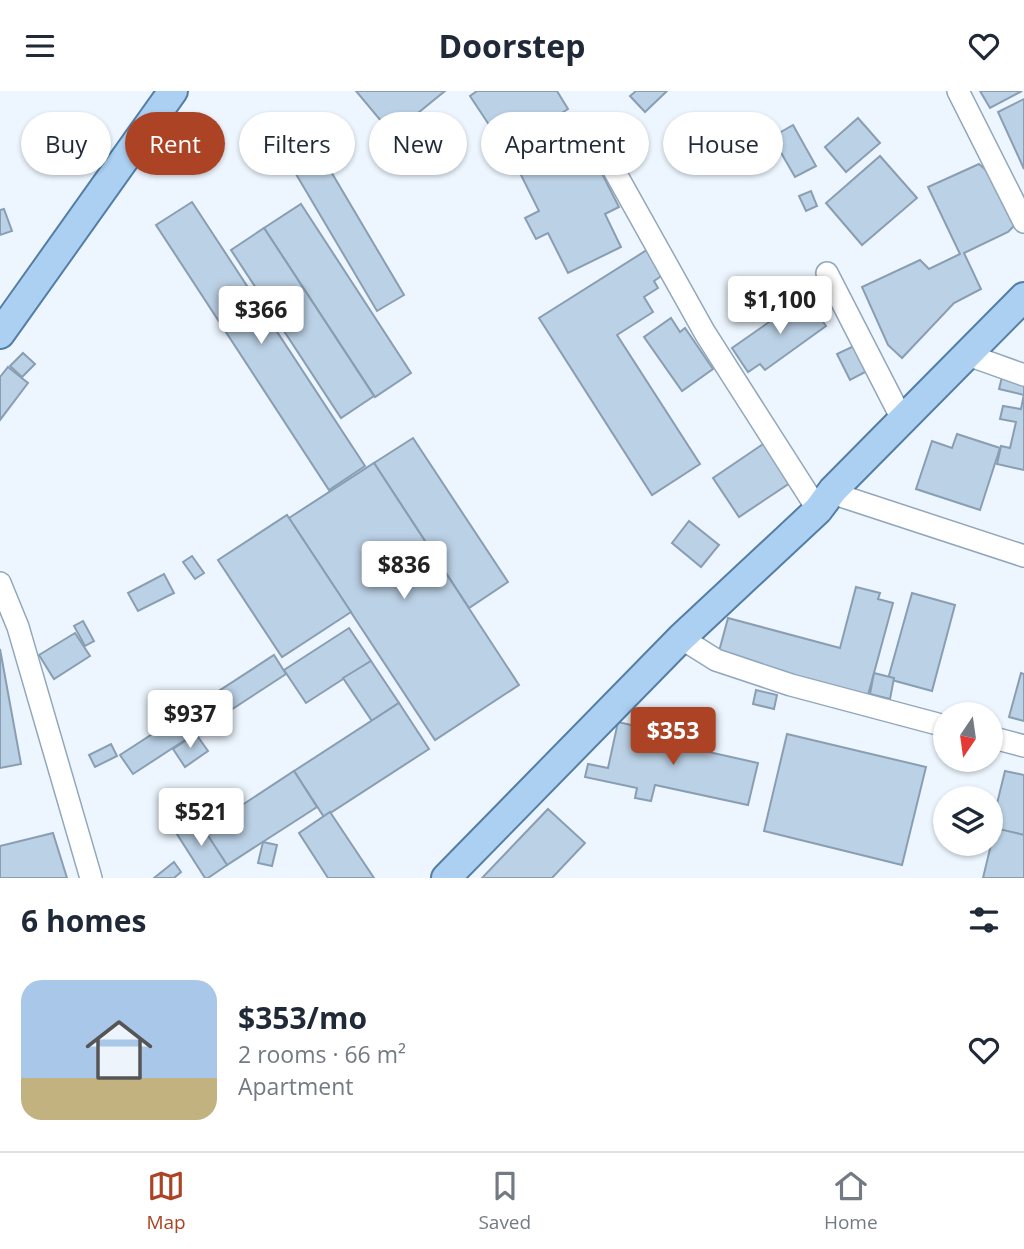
<!DOCTYPE html>
<meta charset="utf-8">
<style>
:root{--surface:#fff;--page:#f6f6f7;--text:#1f2937;--muted:#747a83;--line:#e0e1e3;--accent:#ab4324}
body{margin:0;font-family:"Open Sans",sans-serif;background:var(--page);color:var(--text);height:100vh;display:flex;flex-direction:column;font-size:26px;white-space:nowrap}
*{box-sizing:border-box;margin:0}
p{font-size:23px;color:var(--muted)}
.icon{flex:none;width:38px;height:38px;fill:none;stroke:currentColor;stroke-width:2;stroke-linecap:round;stroke-linejoin:round}
.map{position:relative;height:787px;overflow:hidden}
.panel{display:flex;flex-direction:column;background:var(--surface);flex:1}
.panel>*{flex:none}
.banner{position:absolute;left:21px;top:21px;width:984px;height:63px;display:flex;gap:14px}
.needle{width:46px;rotate:193deg}
.buttons{position:absolute;left:933px;top:611px;display:grid;gap:14px}
.buttons a{display:grid;place-items:center;width:70px;height:70px;border-radius:50%;background:var(--surface);box-shadow:0 2px 5px #0004;font-size:35px}
.price{position:absolute;translate:-50% -60px;padding:0 16px;border-radius:7px;background:#fff;color:#222;font-size:23px;line-height:46px;filter:drop-shadow(0 2px 4px #0008)}
.price::after{content:'';position:absolute;left:50%;top:42px;width:21px;height:16px;margin-left:-10px;background:inherit;clip-path:polygon(0 0,100% 0,50% 100%)}
.price.active{background:var(--accent);color:#fff}
ul{padding:0;list-style:none}
li{display:flex;align-items:center;gap:21px;height:175px;padding:0 21px}
li+li{border-top:2px solid var(--line)}
li span{display:grid;place-items:center;flex:none;width:196px;height:140px;border-radius:21px;color:#555}
li>.icon{margin-inline-start:auto}
span .icon{width:84px;height:84px;fill:#fffc;stroke-width:1}
li b{font-size:30px}
h2{display:flex;justify-content:space-between;align-items:center;height:84px;padding:0 21px;font-size:30px}
.pill{padding:0 24px;border-radius:32px;background:var(--surface);box-shadow:0 2px 5px #0004;font-size:24px;line-height:63px}
.pill.active{background:var(--accent);color:#fff}
header{display:flex;justify-content:space-between;align-items:center;height:91px;padding:0 21px;background:var(--surface);font-size:32px;font-weight:700}
.dock{display:flex;justify-content:space-around;align-items:center;height:98px;border-top:2px solid var(--line);background:var(--surface);font-size:19px;color:var(--muted)}
.dock a{display:grid;justify-items:center;gap:4px}
.dock .active{color:var(--accent)}
.map>svg:first-child{display:block}
.building{fill:#bbd1e5;stroke:#899eb2;stroke-width:2}
.lines{fill:none;stroke-linecap:round;stroke-linejoin:round}
.minor-casing{stroke:#92a7bb;stroke-width:24}
.major-casing{stroke:#547ea5;stroke-width:32}
.minor{stroke:#fff;stroke-width:21}
.major{stroke:#acd0f2;stroke-width:28}
</style>
<header><svg class="icon" aria-label="menu" viewBox="0 0 24 24"><path d="M4 6h16M4 12h16M4 18h16"/></svg>Doorstep<svg class="icon" aria-label="heart" viewBox="0 0 24 24"><path d="M12 20l-8-8c-3-5 5-10 8-4 3-6 11-1 8 4z"/></svg></header>
<div class="map">
<svg width="1024" height="787" viewBox="0 0 1024 787">
<rect width="100%" height="100%" fill="#edf6ff"/>
<g class="building">
<path d="M356,0H445L392,43Z"/>
<path d="M477,0H557L568,18L505,58L470,5Z"/>
<path d="M636,0H667L645,21L630,5Z"/>
<path d="M980,0H1022L990,17Z"/>
<path d="M1024,8V78L998,21Z"/>
<path d="M614,25L630,30L625,45L610,40Z"/>
<path d="M858,27L880,52L846,81L825,56Z"/>
<path d="M793,34L816,75L795,86L772,46Z"/>
<path d="M307,40L404,204L377,220L280,56Z"/>
<path d="M572,54L583,76L595,69L619,116L605,123L621,156L568,182L548,142L536,148L525,127L539,120L519,80Z"/>
<path d="M880,65L917,107L862,154L826,112Z"/>
<path d="M979,73L988,81L1014,135L1008,141L964,162L981,198L954,212L902,267L888,254L862,196L920,169L929,178L960,163L928,96Z"/>
<path d="M811,100L817,115L806,120L799,105Z"/>
<path d="M192,111L365,375L329,399L156,134Z"/>
<path d="M301,113L411,282L375,306L264,137Z"/>
<path d="M4,118L12,140L0,144V119Z"/>
<path d="M264,137L374,305L341,327L231,159Z"/>
<path d="M650,157L666,182L654,190L658,197L644,206L653,221L617,244L700,373L652,404L539,227Z"/>
<path d="M805,206L826,235L765,279L760,273L748,281L732,257Z"/>
<path d="M671,227L680,241L685,237L713,278L682,300L644,246Z"/>
<path d="M856,254L869,279L850,289L837,263Z"/>
<path d="M23,262L35,273L22,286L10,275Z"/>
<path d="M8,276L28,292L0,329V286Z"/>
<path d="M1003,282L1024,287V304L999,298Z"/>
<path d="M1024,303V379L997,373L1001,355L1010,357L1016,331L1000,328L1003,315L1021,318Z"/>
<path d="M957,343L1000,357L980,419L916,398L932,350L952,357Z"/>
<path d="M413,347L508,491L469,517L374,372Z"/>
<path d="M766,351L793,390L739,426L713,387Z"/>
<path d="M374,372L519,594L435,649L289,427Z"/>
<path d="M287,424L351,521L282,566L218,469Z"/>
<path d="M689,430L719,454L701,476L672,452Z"/>
<path d="M192,465L204,482L195,488L183,471Z"/>
<path d="M164,483L174,502L138,520L128,502Z"/>
<path d="M856,496L880,502L878,508L893,512L868,604L718,564L728,527L840,557Z"/>
<path d="M912,502L955,514L932,600L888,588Z"/>
<path d="M83,530L94,550L85,555L74,535Z"/>
<path d="M349,537L371,570L306,612L284,579Z"/>
<path d="M75,542L90,565L54,588L39,564Z"/>
<path d="M0,558L21,673L0,677Z"/>
<path d="M274,564L286,583L133,683L120,664Z"/>
<path d="M371,570L399,612L372,630L343,587Z"/>
<path d="M874,582L894,587L890,608L870,603Z"/>
<path d="M1021,582L1024,583V630L1009,626Z"/>
<path d="M756,599L777,604L774,618L753,613Z"/>
<path d="M399,612L429,658L324,726L294,680Z"/>
<path d="M618,631L675,644L673,653L758,672L748,714L655,694L651,710L635,707L637,697L585,686L588,673L608,677Z"/>
<path d="M196,643L208,660L185,676L173,658Z"/>
<path d="M787,643L926,676L902,774L764,740Z"/>
<path d="M111,653L117,665L95,676L89,664Z"/>
<path d="M294,680L317,716L227,774L204,739Z"/>
<path d="M1005,680L1024,684V744L991,737Z"/>
<path d="M548,718L585,752L552,787H482Z"/>
<path d="M330,721L374,787H328L299,742Z"/>
<path d="M196,726L227,774L208,787H205L175,740Z"/>
<path d="M995,737L1024,744V787H983Z"/>
<path d="M53,742L67,787H0V755Z"/>
<path d="M263,751L277,754L272,775L258,772Z"/>
<path d="M174,771L181,781L174,787H154Z"/>
</g>
<g class="lines">
<g class="minor-casing">
<g id="minor">
<path d="M958,0L1024,131"/>
<path d="M591,38L705,242L818,419"/>
<path d="M827,182L902,328"/>
<path d="M968,264L1024,284"/>
<path d="M833,399L844,406L1024,465"/>
<path d="M0,492L18,536L91,787"/>
<path d="M681,547L716,569L791,594L945,635"/>
<path d="M990,646L1024,655"/>
</g>
</g>
<g class="major-casing">
<g id="major">
<path d="M0,243L173,0"/>
<path d="M446,787L681,547L818,419L833,399L1024,206"/>
</g>
</g>
<use href="#minor" class="minor"/>
<use href="#major" class="major"/>
</g>
</svg>
<div class="buttons">
<a><svg class="needle" viewBox="-14 -14 28 28"><path d="M0-13l5 13h-10z" fill="#e53935"/><path d="M0 13l5-13h-10z" fill="#747a83"/></svg></a>
<a><svg class="icon" aria-label="layers" viewBox="0 0 24 24"><path d="M12 4l9 5-9 5-9-5zM3 14l9 5 9-5"/></svg></a>
</div>
<b class="price" style="left:780px;top:245px">$1,100</b>
<b class="price" style="left:261px;top:255px">$366</b>
<b class="price" style="left:404px;top:510px">$836</b>
<b class="price" style="left:190px;top:659px">$937</b>
<b class="price active" style="left:673px;top:676px">$353</b>
<b class="price" style="left:201px;top:757px">$521</b>
<div class="banner">
<a class="pill">Buy</a>
<a class="pill active">Rent</a>
<a class="pill">Filters</a>
<a class="pill">New</a>
<a class="pill">Apartment</a>
<a class="pill">House</a>
</div>
</div>
<section class="panel">
<h2>6 homes<svg class="icon" aria-label="filters" viewBox="0 0 24 24"><path d="M4 7h16M4 17h16"/><circle cx="9" cy="7" r="2"/><circle cx="15" cy="17" r="2"/></svg></h2>
<ul>
<li><span style="background:linear-gradient(#a9c7e8 70%,#c2b280 0)"><svg class="icon" aria-label="home" viewBox="0 0 24 24"><path d="M3 11l9-7 9 7M6 9v11h12V9"/></svg></span><div><b>$353/mo</b><p>2 rooms · 66 m²</p><p>Apartment</p></div><svg class="icon" aria-label="heart" viewBox="0 0 24 24"><path d="M12 20l-8-8c-3-5 5-10 8-4 3-6 11-1 8 4z"/></svg></li>
</ul>
</section>
<nav class="dock">
<a class="active"><svg class="icon" aria-label="map" viewBox="0 0 24 24"><path d="M3 6l6-2 6 2 6-2v14l-6 2-6-2-6 2zM9 4v14M15 6v14"/></svg>Map</a>
<a><svg class="icon" aria-label="saved" viewBox="0 0 24 24"><path d="M7 4h10v16l-5-4-5 4z"/></svg>Saved</a>
<a><svg class="icon" aria-label="home" viewBox="0 0 24 24"><path d="M3 11l9-7 9 7M6 9v11h12V9"/></svg>Home</a>
</nav>
